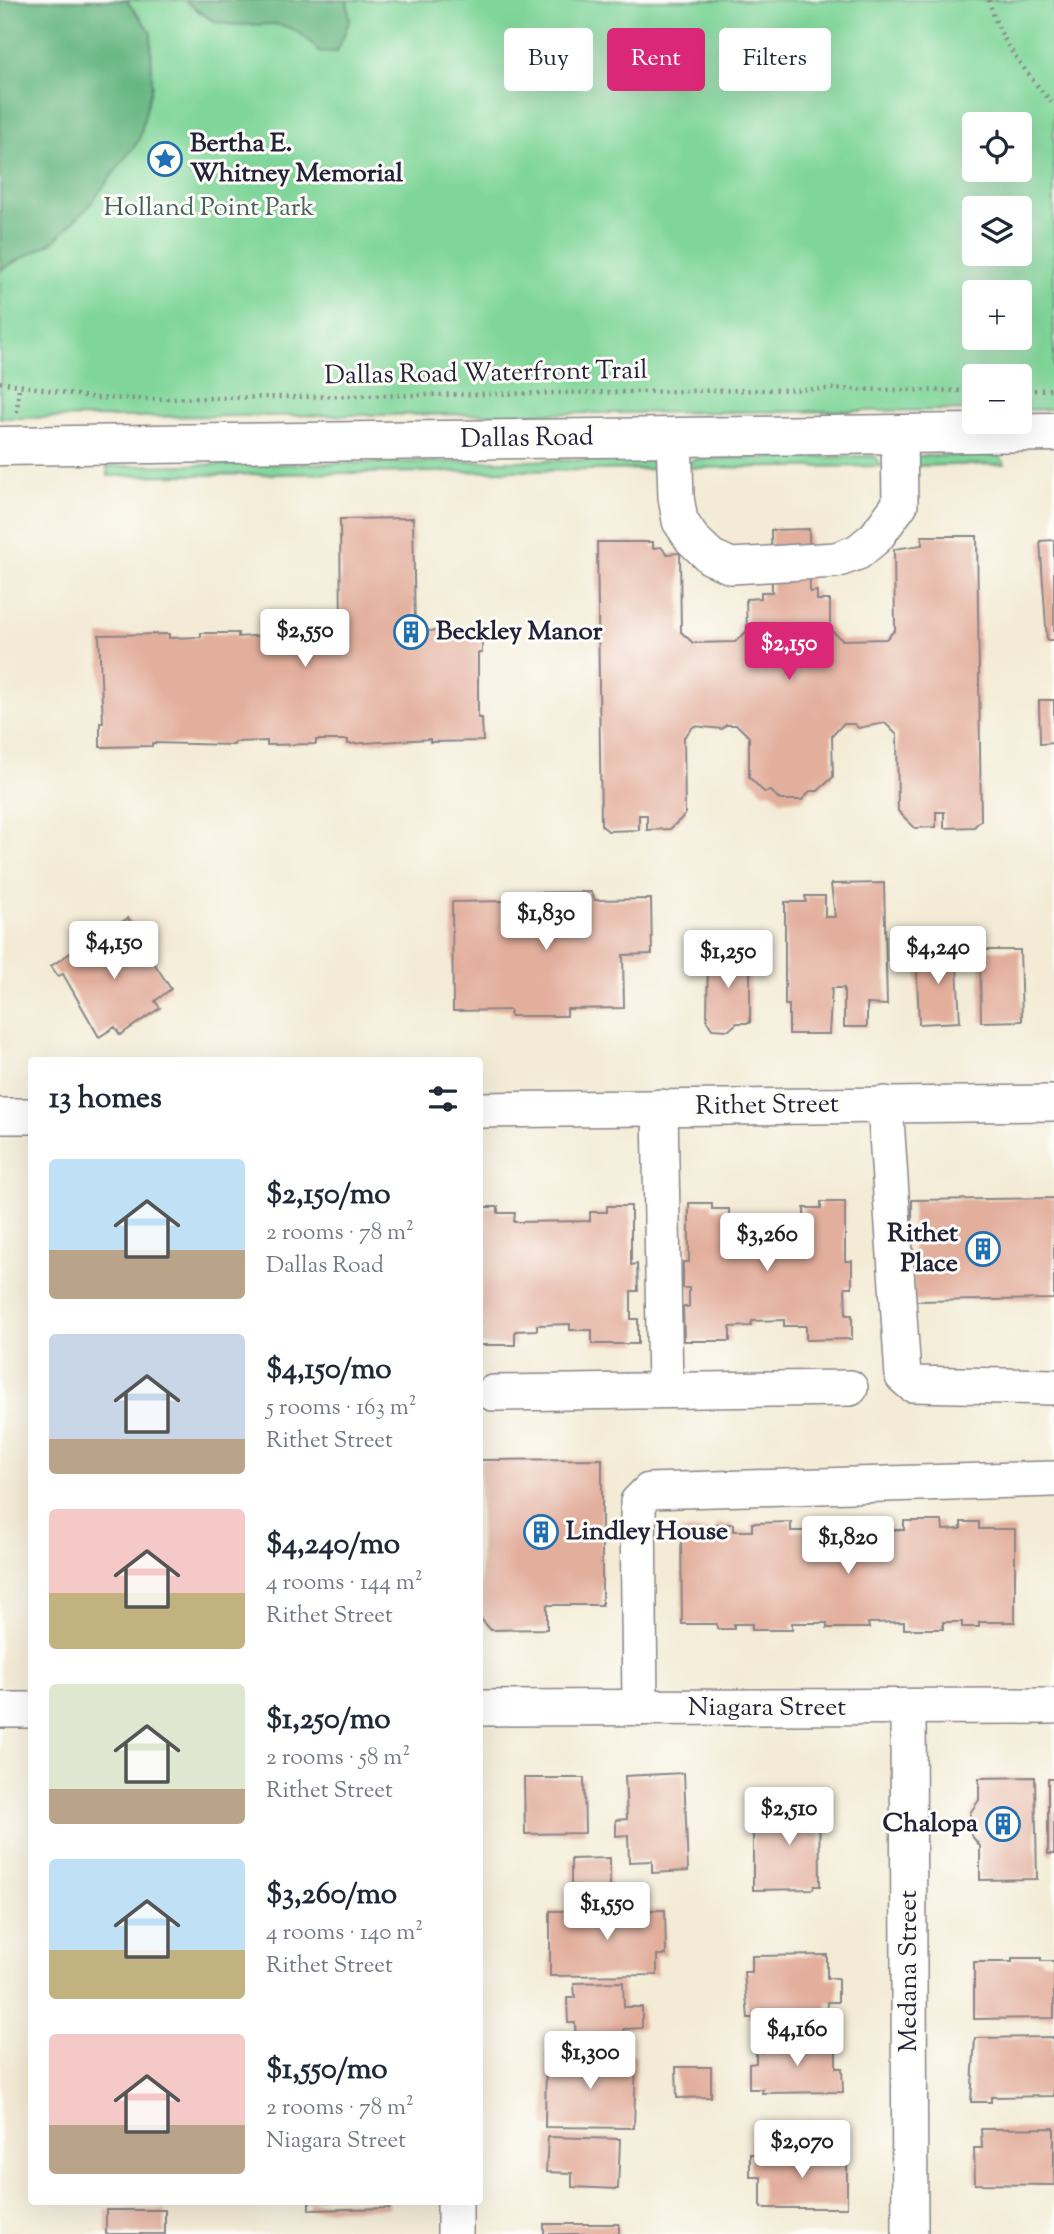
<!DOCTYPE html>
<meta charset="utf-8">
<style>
:root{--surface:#fff;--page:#f2f2f3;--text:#1f2937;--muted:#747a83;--accent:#db2777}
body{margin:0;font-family:"Sorts Mill Goudy",serif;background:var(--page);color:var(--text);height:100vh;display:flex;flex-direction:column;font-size:26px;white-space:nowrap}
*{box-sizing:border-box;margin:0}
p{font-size:23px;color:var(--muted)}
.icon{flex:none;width:38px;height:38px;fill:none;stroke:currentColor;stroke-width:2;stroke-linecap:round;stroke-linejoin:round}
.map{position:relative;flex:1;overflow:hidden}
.side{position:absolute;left:28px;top:1057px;width:455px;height:1148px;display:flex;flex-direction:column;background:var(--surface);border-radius:7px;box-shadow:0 7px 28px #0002}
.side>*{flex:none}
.guide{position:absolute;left:504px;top:28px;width:444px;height:63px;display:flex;gap:14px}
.tools{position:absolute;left:962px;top:112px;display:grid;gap:14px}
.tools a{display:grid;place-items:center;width:70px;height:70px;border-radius:7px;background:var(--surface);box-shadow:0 7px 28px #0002;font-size:35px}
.price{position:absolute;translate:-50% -60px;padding:0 16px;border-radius:7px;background:#fff;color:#222;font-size:23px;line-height:46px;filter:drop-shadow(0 2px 4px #0008)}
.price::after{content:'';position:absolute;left:50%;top:42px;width:21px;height:16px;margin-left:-10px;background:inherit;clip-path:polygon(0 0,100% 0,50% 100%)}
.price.active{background:var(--accent);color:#fff}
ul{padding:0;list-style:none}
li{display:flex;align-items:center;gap:21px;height:175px;padding:0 21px}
li span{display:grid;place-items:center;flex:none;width:196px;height:140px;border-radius:7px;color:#555}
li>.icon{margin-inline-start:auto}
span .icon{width:84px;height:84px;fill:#fffc;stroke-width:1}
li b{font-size:30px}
h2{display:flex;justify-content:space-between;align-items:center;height:84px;padding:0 21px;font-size:30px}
.pill{padding:0 24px;border-radius:7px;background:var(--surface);box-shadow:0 7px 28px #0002;font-size:24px;line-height:63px}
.pill.active{background:var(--accent);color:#fff}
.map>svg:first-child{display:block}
.green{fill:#80d69a;stroke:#517c6a;stroke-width:2;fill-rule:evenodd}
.forest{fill:#68b782;stroke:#456c5e;stroke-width:2}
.building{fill:#e3af9d}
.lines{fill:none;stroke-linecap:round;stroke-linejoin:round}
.minor-casing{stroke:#8a8688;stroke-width:38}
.major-casing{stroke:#8a8688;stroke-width:41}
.path{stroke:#8a8688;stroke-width:4.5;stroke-dasharray:2 5;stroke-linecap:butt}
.minor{stroke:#fff;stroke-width:35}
.major{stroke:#fff;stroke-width:38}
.labels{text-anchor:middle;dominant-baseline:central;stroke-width:6;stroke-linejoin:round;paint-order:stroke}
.poi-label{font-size:26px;font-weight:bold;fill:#22223b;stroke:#fdfcf7;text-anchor:start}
.park-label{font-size:26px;fill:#43615c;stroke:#fdfcf7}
.street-label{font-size:26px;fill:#22223b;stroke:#fdfcf7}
</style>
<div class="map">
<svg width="1054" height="2234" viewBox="0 0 1054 2234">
<rect width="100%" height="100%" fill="#fdfcf7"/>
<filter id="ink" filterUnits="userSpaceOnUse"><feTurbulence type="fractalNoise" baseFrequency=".0143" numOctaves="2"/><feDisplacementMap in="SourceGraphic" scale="14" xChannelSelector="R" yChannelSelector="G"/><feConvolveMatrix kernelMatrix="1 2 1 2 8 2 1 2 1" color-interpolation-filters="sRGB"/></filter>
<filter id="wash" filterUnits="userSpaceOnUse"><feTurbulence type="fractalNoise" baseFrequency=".00686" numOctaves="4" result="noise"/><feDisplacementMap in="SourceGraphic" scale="28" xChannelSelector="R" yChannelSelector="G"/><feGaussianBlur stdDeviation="1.57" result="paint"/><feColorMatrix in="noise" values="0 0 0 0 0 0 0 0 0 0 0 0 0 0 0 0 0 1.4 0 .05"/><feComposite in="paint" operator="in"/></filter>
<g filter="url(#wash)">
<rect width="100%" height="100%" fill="#f3ebd5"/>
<g class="green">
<path d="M0,0H1054V409L1020,410V376H975V410L0,418ZM975,124H1020V170H975ZM975,208H1020V254H975ZM975,292H1020V338H975Z"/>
<path d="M999,455L1005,464L905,466L911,456Z"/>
<path d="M875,456L881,466L685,468L693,459Z"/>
<path d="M660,459L669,469L108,476L107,466Z"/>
</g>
<g class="forest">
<path d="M0,0H126L151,32L152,85L139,140L87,208L53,242L0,270Z"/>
<path d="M184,0H347L350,20L337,52H319C285,9 264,31 221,23C209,21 194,7 184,0Z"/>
</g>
<g id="blocks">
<g class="building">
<path d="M413,518L415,631L482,630V653H478V718H482L483,741L430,742V739L348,744V740H316V744L267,745V741L235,742L234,745L152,743V746L100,747V723H103L99,635L169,634V638L201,637V633H238V637L309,632V636L341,635L340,519Z"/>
<path d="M809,529L810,592L817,591V600H830V629L842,640L886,639L895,630L894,549L922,545V536H977L981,820L974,827L944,828V812H936V827L915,828L898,811L897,735L885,723L858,728L855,724H843L832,736L833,777L818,791H810L802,800H780L771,791L764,792L749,777V737L737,725H726L722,729L694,726L684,737L685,815L670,829L647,830V815H639V830L608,831L601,825L597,542H653V548L661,547L667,554L680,553L681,632L693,643L735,642L747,631L746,599L761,598V592H772L771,530Z"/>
<path d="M1054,540V640H1047L1040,541Z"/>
<path d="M1039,700H1054V743L1040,744Z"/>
<path d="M884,883L887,1005L867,1004V1027H844V988H832L829,1034H789V1005H785V902H806L805,896H825V917H835L831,884Z"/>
<path d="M591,892L595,900L651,899L652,954L623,955L624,1008L567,1009V1016H510V1010L453,1011L452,902L508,901L512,893Z"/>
<path d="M128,918L135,928L129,932L145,956L148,954L171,989L155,1001L160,1008L120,1035L115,1027L99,1037L63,974L58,976L51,966L82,945L87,952L100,943L97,938Z"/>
<path d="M956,948L960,1022L919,1024L916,951Z"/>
<path d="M980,950H1020L1022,1021L981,1022Z"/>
<path d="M708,953H750V1023H737L729,1030L712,1029L707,1021Z"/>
<path d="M1054,1198V1299L913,1301L912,1200Z"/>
<path d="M821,1202H845V1261H852V1287H845L846,1315H852V1339L806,1340V1326H784V1320L752,1321L751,1326L730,1327V1341H684L683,1307H689V1288H683V1262H689V1203H712V1209H729V1217H804V1208H821Z"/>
<path d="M607,1206H631V1265L637,1264L638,1291H631V1319H638V1344H592V1330H570V1324L537,1325V1330L515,1331V1345H480V1207H498V1213H515L514,1222L590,1221V1212H607Z"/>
<path d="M602,1459V1605H547V1629L491,1630L480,1618V1460Z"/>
<path d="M904,1521H942L943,1530L961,1529V1522H979V1529H1015V1622H979V1627H962V1622H943V1629H904V1622L868,1623L869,1628H827V1623H792V1630H752V1624H734V1629H717V1624H682L681,1531H716L717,1524H733V1531H752V1523L791,1522V1531H821V1525H841V1530H847V1524L868,1523V1530H904Z"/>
<path d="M684,1773L688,1871L652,1873V1861L629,1862L628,1835L616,1836V1820L627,1819L625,1776Z"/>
<path d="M1035,1777L1037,1879L980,1880V1846L971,1835L970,1813L979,1800V1778Z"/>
<path d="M524,1778H584L585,1833L525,1834Z"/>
<rect x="1048" y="1779" width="6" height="75"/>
<path d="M772,1798H819L820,1886H814L813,1889L753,1890V1829H773Z"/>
<path d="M610,1858V1896L571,1897V1859Z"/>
<path d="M665,1910L666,1955H657V1975L550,1976V1911Z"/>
<path d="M827,1955V1978H838V2002H827V2018H748L744,1972H752V1956Z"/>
<path d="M1012,1958H1041V1961H1054V2018L974,2019V1962H1012Z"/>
<path d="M623,1982L624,2007H642V2028L624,2029L625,2041L576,2043L575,2023H568L567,1998H575L574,1983Z"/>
<path d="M788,2037H812V2042H836V2068H842L843,2092L762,2093L763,2089H749V2064L756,2063V2052H763L762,2043H788Z"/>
<path d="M1053,2037L1054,2096L991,2097V2102H971L975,2038Z"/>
<path d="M546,2054L636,2056L634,2128L545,2127Z"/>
<path d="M676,2067H711V2097L677,2098Z"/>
<path d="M1054,2128V2185L975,2184L974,2148H982L981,2129Z"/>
<path d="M548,2137L620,2139L618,2189L572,2187V2173L546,2172Z"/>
<path d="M847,2153V2208H761V2177H750V2154Z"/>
<path d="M309,2202H389L390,2208L309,2210Z"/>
<rect x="106" y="2210" width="59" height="24"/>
<rect x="544" y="2224" width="75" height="10"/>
</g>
</g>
</g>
<g filter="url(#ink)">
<use href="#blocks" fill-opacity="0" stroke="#8a8688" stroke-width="2"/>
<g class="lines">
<g class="minor-casing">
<g id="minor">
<path d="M674,437L676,497L680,521L692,539L711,557L731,566L836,560L858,552L876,537L900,504L899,434"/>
<path d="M885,1104L903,1376L912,1384L1054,1387"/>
<path d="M660,1107L665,1388"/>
<path d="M480,1110L1054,1103"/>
<path d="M0,1116H32"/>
<path d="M493,1393L850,1388"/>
<path d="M480,1708L1054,1706"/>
<path d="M640,1708L638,1502L649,1491L1054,1479"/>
<path d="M908,1708L910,2234"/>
<path d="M0,1710H32"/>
<path d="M455,2234V2202"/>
</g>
</g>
<g class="major-casing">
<path id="major" d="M0,446L1054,432"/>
</g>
<g class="path">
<path d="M989,0C998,40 1027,74 1054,105"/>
<path d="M0,382L96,398L151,399L828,389L975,391"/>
<path d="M1020,391L1054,389"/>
<path d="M17,412L19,386"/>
</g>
<use href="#minor" class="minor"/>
<use href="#major" class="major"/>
</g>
</g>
<defs>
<g id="sight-ring" transform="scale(1.75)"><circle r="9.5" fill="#fdfcf7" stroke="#1f6fb2" stroke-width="1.5"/><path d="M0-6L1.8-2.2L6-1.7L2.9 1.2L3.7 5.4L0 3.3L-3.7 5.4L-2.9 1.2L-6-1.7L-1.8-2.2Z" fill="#1f6fb2"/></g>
<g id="building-ring" transform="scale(1.75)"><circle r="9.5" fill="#fdfcf7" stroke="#1f6fb2" stroke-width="1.5"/><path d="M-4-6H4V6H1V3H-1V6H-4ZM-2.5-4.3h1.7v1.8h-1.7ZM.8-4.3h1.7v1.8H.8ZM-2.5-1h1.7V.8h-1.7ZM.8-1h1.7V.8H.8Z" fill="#1f6fb2"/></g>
</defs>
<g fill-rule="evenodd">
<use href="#sight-ring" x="165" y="159"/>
<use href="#building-ring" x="411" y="632"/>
<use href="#building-ring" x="983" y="1249"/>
<use href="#building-ring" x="541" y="1532"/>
<use href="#building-ring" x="1003" y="1824"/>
</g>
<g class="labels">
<g class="poi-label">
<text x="190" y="144">Bertha E.<tspan x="190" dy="30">Whitney Memorial</tspan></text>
<text x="436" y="632">Beckley Manor</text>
<text x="958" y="1234" text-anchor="end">Rithet<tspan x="958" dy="30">Place</tspan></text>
<text x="566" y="1532">Lindley House</text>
<text x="978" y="1824" text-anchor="end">Chalopa</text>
</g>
<g class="park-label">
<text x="209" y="208">Holland Point Park</text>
</g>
<g class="street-label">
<text transform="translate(486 374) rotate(-1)">Dallas Road Waterfront Trail</text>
<text transform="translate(527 439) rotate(-1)">Dallas Road</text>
<text transform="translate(767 1106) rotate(-1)">Rithet Street</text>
<text x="767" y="1708">Niagara Street</text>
<text transform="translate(909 1971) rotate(-90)">Medana Street</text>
</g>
</g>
</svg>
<div class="tools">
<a><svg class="icon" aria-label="locate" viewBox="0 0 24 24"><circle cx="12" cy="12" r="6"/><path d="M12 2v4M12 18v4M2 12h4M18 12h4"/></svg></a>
<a><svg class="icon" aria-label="layers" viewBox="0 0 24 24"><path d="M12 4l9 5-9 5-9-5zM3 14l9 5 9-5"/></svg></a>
<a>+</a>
<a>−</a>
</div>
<b class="price" style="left:305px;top:669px">$2,550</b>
<b class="price active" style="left:789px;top:682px">$2,150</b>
<b class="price" style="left:546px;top:952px">$1,830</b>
<b class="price" style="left:114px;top:981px">$4,150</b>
<b class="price" style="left:938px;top:986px">$4,240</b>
<b class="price" style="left:728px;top:990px">$1,250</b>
<b class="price" style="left:767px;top:1273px">$3,260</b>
<b class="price" style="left:848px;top:1576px">$1,820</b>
<b class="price" style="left:789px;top:1847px">$2,510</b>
<b class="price" style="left:607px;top:1942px">$1,550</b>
<b class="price" style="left:797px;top:2068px">$4,160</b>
<b class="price" style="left:590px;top:2091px">$1,300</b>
<b class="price" style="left:802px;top:2180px">$2,070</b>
<div class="guide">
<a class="pill">Buy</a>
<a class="pill active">Rent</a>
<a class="pill">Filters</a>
</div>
<section class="side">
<h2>13 homes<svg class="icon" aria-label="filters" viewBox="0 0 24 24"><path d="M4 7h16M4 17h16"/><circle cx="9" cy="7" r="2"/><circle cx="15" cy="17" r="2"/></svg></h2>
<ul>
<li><span style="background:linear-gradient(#bfe0f5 65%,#b9a48a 0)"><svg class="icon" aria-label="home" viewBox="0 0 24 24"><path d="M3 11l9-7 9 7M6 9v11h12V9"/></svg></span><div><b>$2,150/mo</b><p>2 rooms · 78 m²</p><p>Dallas Road</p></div></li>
<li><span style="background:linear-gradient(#c9d6e8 75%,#b9a48a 0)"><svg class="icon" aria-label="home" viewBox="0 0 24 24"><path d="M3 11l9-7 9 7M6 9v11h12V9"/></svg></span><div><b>$4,150/mo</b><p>5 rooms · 163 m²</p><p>Rithet Street</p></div></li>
<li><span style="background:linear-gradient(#f6c9c9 60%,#c2b280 0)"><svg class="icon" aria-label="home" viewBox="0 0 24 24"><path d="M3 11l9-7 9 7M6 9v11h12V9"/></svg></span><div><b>$4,240/mo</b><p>4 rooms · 144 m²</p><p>Rithet Street</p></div></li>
<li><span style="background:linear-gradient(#dfe7d0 75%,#b9a48a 0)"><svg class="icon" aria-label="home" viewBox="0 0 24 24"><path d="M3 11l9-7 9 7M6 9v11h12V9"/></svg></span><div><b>$1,250/mo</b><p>2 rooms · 58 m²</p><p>Rithet Street</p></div></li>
<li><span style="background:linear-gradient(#bfe0f5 65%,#c2b280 0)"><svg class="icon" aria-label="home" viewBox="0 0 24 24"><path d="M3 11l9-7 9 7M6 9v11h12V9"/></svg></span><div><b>$3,260/mo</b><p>4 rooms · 140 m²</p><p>Rithet Street</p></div></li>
<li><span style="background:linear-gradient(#f6c9c9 65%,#b9a48a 0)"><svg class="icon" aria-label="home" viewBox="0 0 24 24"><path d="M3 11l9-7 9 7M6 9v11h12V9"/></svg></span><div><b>$1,550/mo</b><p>2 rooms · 78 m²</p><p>Niagara Street</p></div></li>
</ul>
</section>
</div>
